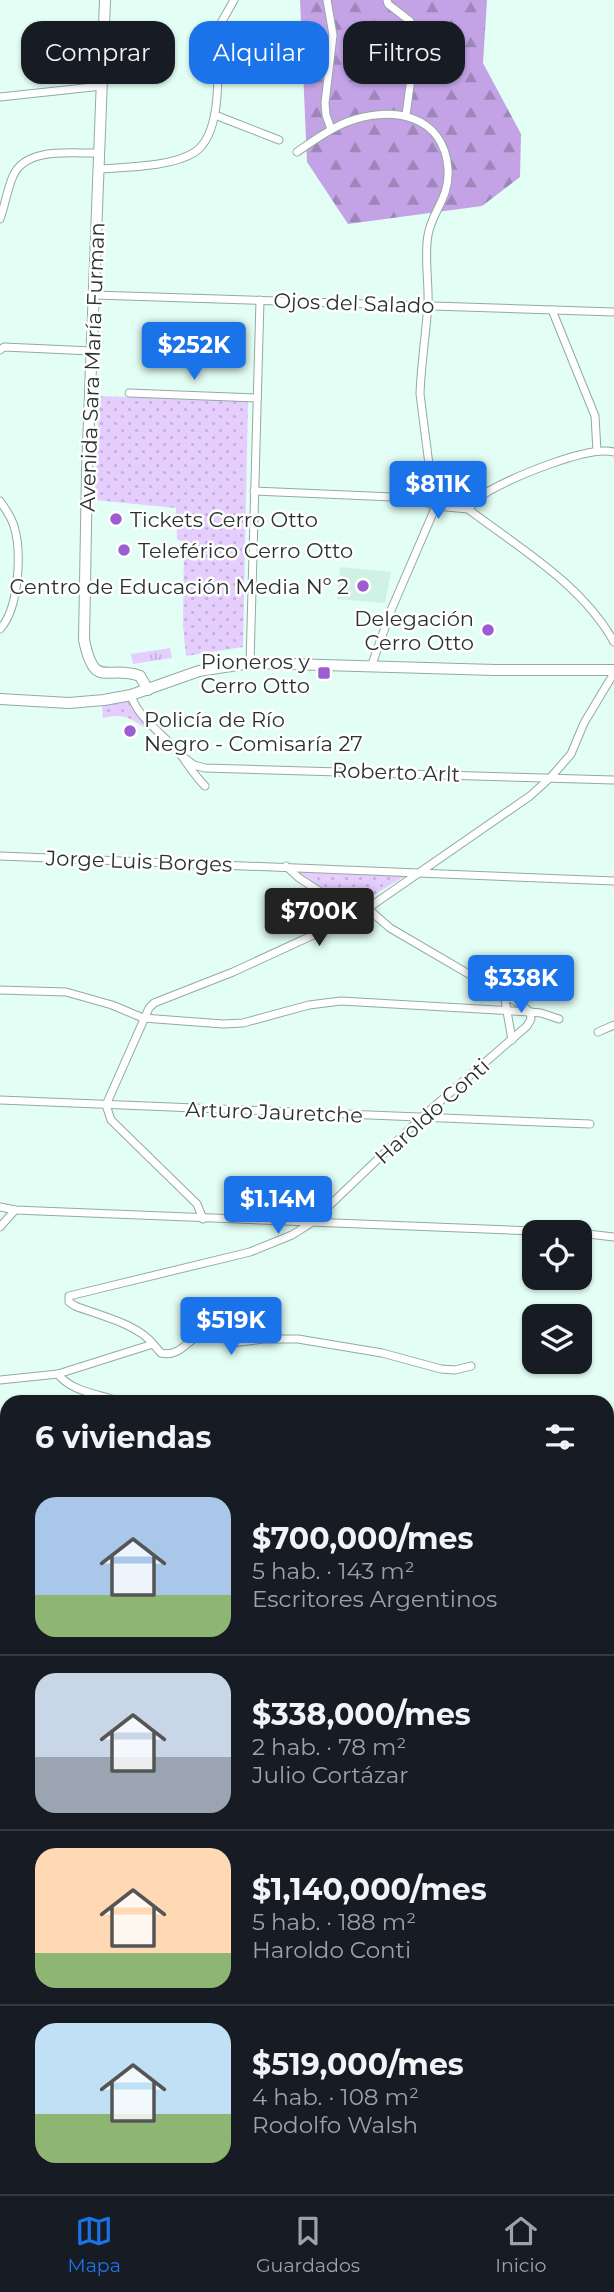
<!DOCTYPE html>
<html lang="es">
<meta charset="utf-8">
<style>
:root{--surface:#171b24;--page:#20242c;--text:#f1f3f6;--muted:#9ea1a6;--line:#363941;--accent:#1a73e8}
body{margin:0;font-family:Montserrat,sans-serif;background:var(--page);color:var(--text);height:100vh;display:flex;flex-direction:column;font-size:26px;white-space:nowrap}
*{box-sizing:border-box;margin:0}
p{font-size:23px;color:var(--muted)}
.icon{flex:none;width:38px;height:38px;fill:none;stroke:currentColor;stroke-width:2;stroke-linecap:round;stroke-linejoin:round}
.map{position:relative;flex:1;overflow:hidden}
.sheet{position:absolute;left:0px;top:1395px;width:614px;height:800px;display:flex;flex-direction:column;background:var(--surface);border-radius:21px 21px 0 0;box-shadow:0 2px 5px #0004}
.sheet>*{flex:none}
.guide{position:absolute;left:21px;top:21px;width:572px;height:63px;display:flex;gap:14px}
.tools{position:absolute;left:522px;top:1220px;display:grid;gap:14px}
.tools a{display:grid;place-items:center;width:70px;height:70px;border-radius:14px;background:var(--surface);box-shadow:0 2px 5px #0004;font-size:35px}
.price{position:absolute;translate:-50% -60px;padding:0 16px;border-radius:7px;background:var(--accent);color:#fff;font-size:23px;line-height:46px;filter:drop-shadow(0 2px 4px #0008)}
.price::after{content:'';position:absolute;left:50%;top:42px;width:21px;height:16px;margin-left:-10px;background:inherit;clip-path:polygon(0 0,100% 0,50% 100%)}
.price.active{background:#222;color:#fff}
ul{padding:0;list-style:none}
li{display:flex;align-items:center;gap:21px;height:175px;padding:0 35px}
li+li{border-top:2px solid var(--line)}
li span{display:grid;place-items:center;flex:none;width:196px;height:140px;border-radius:21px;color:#555}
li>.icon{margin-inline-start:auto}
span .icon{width:84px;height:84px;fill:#fffc;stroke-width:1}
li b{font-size:30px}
h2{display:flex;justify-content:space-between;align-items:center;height:84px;padding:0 35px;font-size:30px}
.pill{padding:0 24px;border-radius:21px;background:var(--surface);box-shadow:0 2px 5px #0004;font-size:24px;line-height:63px}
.pill.active{background:var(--accent);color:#fff}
.tab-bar{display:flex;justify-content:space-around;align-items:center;height:98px;border-top:2px solid var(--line);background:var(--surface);font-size:19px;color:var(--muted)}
.tab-bar a{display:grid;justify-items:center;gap:4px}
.tab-bar .active{color:var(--accent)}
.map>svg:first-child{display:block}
.built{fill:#cff2e5}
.grass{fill:url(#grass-tufts)}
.forest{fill:url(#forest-firs)}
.park{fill:url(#park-dots)}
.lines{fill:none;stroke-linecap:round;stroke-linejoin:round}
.street-casing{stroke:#92aba2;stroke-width:9}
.secondary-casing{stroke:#92aba2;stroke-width:12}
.primary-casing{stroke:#92aba2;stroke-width:12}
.street{stroke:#fff;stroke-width:7}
.secondary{stroke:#fff;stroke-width:10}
.primary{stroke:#fff;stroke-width:10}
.poi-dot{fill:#9c5cd2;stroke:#fff;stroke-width:2.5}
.labels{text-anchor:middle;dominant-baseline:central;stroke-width:5;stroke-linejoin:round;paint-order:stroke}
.street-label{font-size:21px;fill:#29332f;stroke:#fff}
.poi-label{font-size:21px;fill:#29332f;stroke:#fff;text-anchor:start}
</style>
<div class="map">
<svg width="614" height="2194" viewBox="0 0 614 2194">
<defs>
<pattern id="grass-tufts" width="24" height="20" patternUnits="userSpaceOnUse" patternTransform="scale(1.75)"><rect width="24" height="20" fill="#e5cefe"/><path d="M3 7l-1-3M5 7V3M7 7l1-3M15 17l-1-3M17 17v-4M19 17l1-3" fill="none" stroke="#c4b1da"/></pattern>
<pattern id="forest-firs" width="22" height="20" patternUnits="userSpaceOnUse" patternTransform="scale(1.75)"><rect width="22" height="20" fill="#c3a2e5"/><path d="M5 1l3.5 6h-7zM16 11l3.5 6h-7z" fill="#9e85ba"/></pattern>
<pattern id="park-dots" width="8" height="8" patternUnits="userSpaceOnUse" patternTransform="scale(1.75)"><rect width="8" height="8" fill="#e5cefe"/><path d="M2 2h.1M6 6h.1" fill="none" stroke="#c4b1da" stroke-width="1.8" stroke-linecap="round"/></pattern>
</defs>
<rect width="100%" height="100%" fill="#e3fef4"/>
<path class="built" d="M340,567L391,572L385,603L337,599Z"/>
<path class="grass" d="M170,648L172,658L133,664L131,654Z"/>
<g class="forest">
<path d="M300,0H487L483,63L521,134L520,177L482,206L348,224L307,162Z"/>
<path d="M607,1652H614V2194H0V1770L7,1758V2188H607Z"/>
</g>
<g class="park">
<path d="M99,396L248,401L243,647L186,656L183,626L184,541L177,540L176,508L95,500Z"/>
<path d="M130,699L132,707L148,723L146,728C127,718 127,713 103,718L102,704Z"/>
<path d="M299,870L408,874L353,908L300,874Z"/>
</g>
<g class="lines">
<g class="street-casing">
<g id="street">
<path d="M327,0L333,35L325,103L326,115L331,129"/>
<path d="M387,0L388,4L410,21L416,41L406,115"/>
<path d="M0,97L102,86"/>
<path d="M215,115L279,140"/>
<path d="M297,152C313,141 329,129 347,122C391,105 444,114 448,169C450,198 432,211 428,235C424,257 429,282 428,304C426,334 421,364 420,394L432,488L436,506L392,608L371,667"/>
<path d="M99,169C126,167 172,167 195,152C224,132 217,65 218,33L221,23L234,0"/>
<path d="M0,219C5,205 7,190 13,176C26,146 73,154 99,153"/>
<path d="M95,295L614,312"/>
<path d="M552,310L595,416L597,451"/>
<path d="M0,350L4,347L92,351"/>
<path d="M129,393L257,398"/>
<path d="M254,491L416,498L436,506L468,509C475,502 481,496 489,491C514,477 588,445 614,452"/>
<path d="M0,501C5,508 11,517 14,526C22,552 19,609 0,629"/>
<path d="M468,509C519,548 582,584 614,642"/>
<path d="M250,663L260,300"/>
<path d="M131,695C138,719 166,736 181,755C189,766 195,776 205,786"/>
<path d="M182,756L194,765L205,768L614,780"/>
<path d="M0,856L614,881"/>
<path d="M286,866L299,878L356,915"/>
<path d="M0,990L66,992L112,1005L143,1018L223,1024L243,1023L309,1005L341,1001L530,1012L541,1013L559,1019"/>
<path d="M504,994L512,1040"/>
<path d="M598,1032L614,1025"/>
<path d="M0,1100L590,1124"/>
<path d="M0,1207L15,1210L560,1232"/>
<path d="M203,1219L197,1204L111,1120L106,1105L149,1008L154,1003L233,972L361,913L530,796L551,777L571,754L584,723L614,673"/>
<path d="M0,1227L15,1210"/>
<path d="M579,1233L614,1237"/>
<path d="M153,1344C138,1324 98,1315 75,1306L69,1302V1296L250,1252L292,1235L311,1223L421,1118L527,1026L531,1019L530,1012L520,1004L390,928L367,908"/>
<path d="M58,1374C71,1392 100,1394 120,1402"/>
<path d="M0,1380L58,1374L153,1344L161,1353C183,1358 190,1334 209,1331L233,1343L263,1339H298L382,1353L441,1369L455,1370L471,1366"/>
<path d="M607,1591L614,1593"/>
<path d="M0,1596H7"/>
<path d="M607,1617H614"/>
<path d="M0,1723H7"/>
</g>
</g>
<g class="secondary-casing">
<path id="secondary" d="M105,0L87,471L84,640C95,691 106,664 140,676L148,690"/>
</g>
<g class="primary-casing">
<path id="primary" d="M0,699L69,703L104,700L131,695L199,671L250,663L495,670H614"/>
</g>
<use href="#street" class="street"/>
<use href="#secondary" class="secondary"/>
<use href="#primary" class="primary"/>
</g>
<g class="poi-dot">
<circle cx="116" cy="519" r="7"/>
<circle cx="124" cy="550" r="7"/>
<circle cx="363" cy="586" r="7"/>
<circle cx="488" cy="630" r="7"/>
<rect x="317" y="666" width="14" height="14" rx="3.5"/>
<circle cx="130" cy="731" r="7"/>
</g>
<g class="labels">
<g class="street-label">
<text transform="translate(354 303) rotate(2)">Ojos del Salado</text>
<text transform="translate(92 367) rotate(-88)">Avenida Sara María Furman</text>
<text transform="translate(396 772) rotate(2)">Roberto Arlt</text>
<text transform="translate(139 861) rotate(2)">Jorge Luis Borges</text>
<text transform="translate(432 1111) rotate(-42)">Haroldo Conti</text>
<text transform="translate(274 1112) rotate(2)">Arturo Jauretche</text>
</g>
<g class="poi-label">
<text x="130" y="519">Tickets Cerro Otto</text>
<text x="138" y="550">Teleférico Cerro Otto</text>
<text x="349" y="586" text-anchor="end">Centro de Educación Media Nº 2</text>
<text x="474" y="618" text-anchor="end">Delegación<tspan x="474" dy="24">Cerro Otto</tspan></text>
<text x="310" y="661" text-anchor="end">Pioneros y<tspan x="310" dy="24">Cerro Otto</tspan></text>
<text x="144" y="719">Policía de Río<tspan x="144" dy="24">Negro - Comisaría 27</tspan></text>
</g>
</g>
</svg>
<div class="tools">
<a><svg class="icon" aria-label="locate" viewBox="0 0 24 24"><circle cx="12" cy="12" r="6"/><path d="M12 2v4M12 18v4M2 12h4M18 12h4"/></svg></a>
<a><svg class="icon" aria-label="layers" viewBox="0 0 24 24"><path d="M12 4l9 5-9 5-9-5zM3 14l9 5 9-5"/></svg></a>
</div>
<b class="price" style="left:194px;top:382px">$252K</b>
<b class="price" style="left:438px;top:521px">$811K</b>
<b class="price active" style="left:319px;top:948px">$700K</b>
<b class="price" style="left:521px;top:1015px">$338K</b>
<b class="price" style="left:278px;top:1236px">$1.14M</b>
<b class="price" style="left:231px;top:1357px">$519K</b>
<div class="guide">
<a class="pill">Comprar</a>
<a class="pill active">Alquilar</a>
<a class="pill">Filtros</a>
</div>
<section class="sheet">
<h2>6 viviendas<svg class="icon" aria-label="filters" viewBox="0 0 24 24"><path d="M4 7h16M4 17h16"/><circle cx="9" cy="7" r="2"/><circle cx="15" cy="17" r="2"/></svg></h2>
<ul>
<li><span style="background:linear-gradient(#a9c7e8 70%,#8fb573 0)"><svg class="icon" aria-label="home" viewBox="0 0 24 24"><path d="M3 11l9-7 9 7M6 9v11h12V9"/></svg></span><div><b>$700,000/mes</b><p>5 hab. · 143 m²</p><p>Escritores Argentinos</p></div></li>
<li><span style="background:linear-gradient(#c9d6e8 60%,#9aa5b1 0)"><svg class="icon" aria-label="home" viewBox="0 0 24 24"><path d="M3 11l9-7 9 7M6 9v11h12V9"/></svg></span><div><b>$338,000/mes</b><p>2 hab. · 78 m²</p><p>Julio Cortázar</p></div></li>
<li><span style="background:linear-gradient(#ffd9b3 75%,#8fb573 0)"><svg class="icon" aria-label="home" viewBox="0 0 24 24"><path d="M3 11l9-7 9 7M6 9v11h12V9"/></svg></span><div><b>$1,140,000/mes</b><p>5 hab. · 188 m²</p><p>Haroldo Conti</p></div></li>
<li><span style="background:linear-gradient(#bfe0f5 65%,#8fb573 0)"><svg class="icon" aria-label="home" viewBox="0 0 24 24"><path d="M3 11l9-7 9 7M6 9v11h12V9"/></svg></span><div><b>$519,000/mes</b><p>4 hab. · 108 m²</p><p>Rodolfo Walsh</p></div></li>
</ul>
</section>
</div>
<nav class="tab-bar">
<a class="active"><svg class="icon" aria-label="map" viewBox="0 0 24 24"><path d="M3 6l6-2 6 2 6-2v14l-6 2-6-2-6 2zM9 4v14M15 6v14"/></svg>Mapa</a>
<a><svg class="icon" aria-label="saved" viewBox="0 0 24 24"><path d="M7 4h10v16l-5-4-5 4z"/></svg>Guardados</a>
<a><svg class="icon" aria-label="home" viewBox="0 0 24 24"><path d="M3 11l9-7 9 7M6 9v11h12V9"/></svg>Inicio</a>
</nav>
